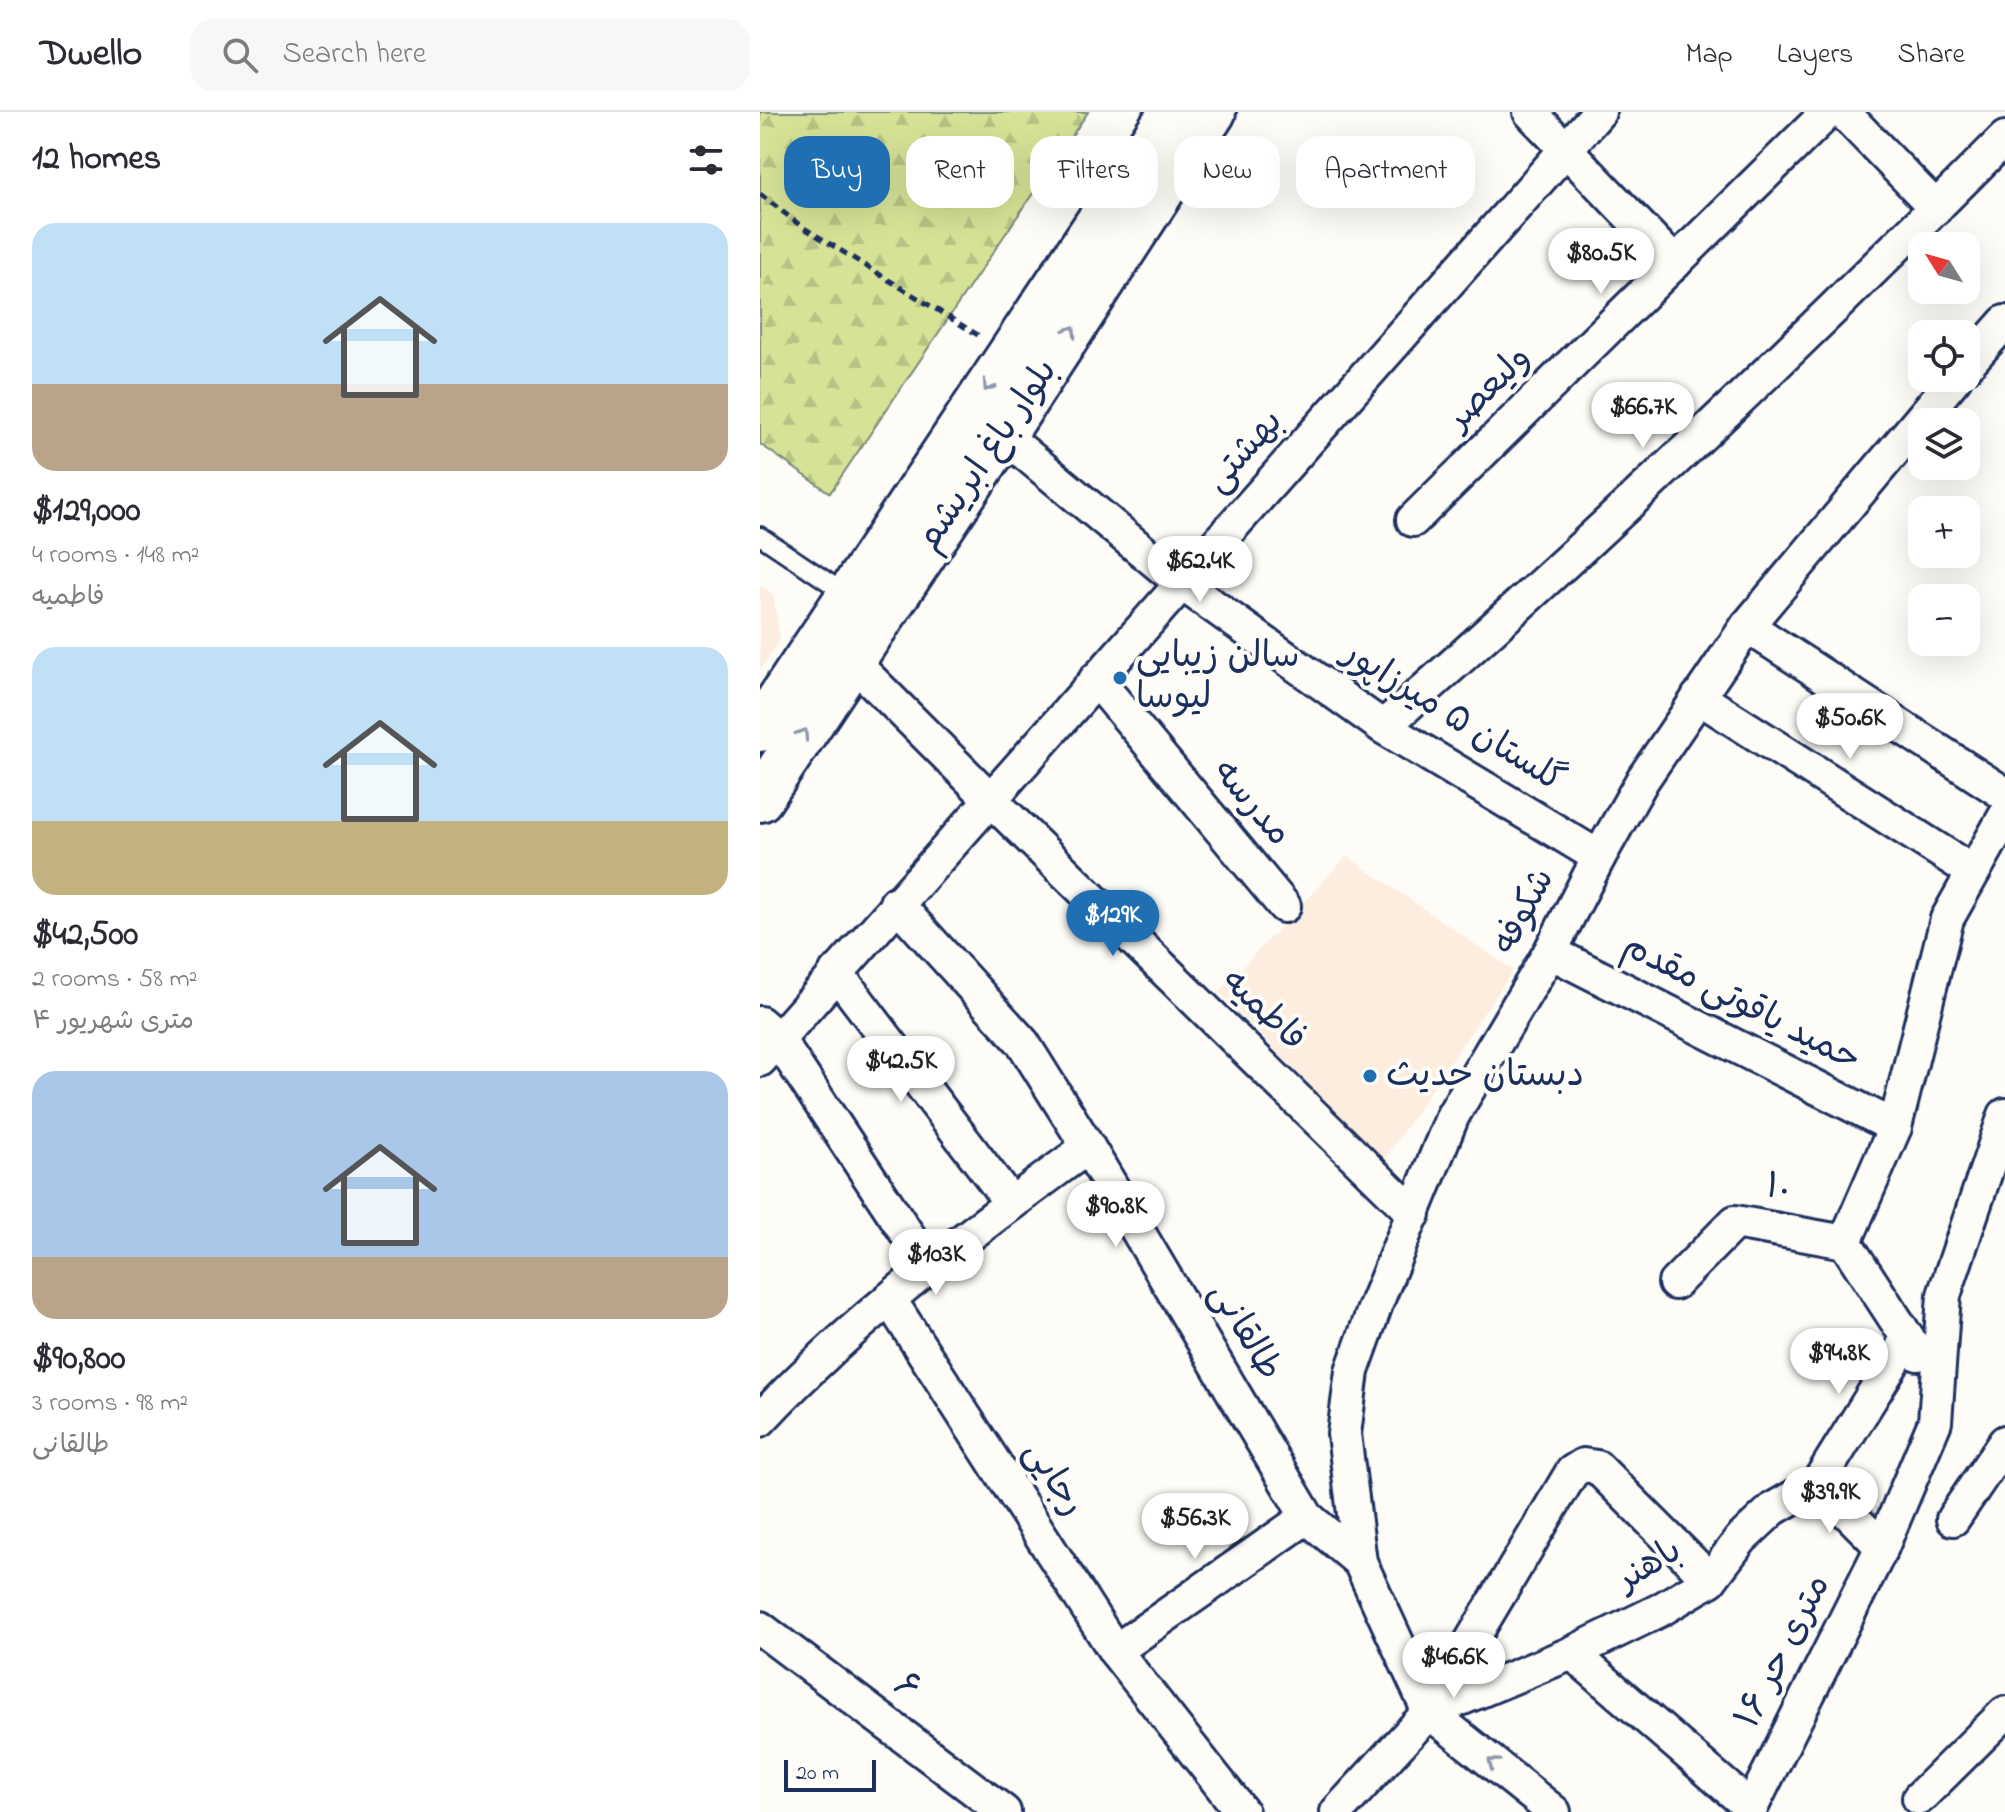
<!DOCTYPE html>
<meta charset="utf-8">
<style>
:root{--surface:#fff;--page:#f7f7f7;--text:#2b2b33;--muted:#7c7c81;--line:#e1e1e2;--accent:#1f6fb2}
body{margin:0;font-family:"Indie Flower","Playpen Sans Arabic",sans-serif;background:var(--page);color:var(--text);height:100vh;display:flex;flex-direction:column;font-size:30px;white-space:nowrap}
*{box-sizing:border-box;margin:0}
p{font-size:26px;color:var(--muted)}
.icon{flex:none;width:44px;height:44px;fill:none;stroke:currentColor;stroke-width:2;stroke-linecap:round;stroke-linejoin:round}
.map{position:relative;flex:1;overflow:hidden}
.sheet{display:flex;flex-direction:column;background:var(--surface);width:760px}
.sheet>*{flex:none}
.hud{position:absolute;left:24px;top:24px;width:760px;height:72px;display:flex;gap:16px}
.needle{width:52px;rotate:307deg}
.controls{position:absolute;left:1148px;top:120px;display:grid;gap:16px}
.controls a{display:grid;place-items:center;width:72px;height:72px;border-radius:16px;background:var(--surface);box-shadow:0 8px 32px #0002;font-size:40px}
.scale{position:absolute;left:24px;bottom:20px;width:92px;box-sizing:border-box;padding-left:8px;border:4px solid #1b2f5e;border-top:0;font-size:22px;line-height:28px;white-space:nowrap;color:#1b2f5e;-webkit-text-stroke:6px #fdfcf7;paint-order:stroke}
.price{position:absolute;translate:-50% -68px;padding:0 18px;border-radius:28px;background:#fff;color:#222;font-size:26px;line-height:52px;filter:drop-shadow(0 2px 4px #0008)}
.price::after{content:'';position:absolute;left:50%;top:48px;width:24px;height:18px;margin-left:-12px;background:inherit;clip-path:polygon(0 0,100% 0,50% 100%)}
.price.selected{background:var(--accent);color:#fff}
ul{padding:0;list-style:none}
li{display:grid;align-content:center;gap:16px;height:424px;padding:0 32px}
li span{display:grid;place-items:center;height:248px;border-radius:24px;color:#555}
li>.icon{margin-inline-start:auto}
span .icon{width:144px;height:144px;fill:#fffc;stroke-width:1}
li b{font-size:34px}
h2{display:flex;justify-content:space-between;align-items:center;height:96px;padding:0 32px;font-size:34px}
.chip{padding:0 28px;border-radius:24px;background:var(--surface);box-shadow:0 8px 32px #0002;font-size:28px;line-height:72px}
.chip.selected{background:var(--accent);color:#fff}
header{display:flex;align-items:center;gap:48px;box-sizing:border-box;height:112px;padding:0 40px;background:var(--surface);border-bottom:2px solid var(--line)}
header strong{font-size:38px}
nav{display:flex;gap:44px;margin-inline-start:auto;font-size:28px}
.search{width:560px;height:72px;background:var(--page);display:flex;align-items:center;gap:20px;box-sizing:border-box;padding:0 28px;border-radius:24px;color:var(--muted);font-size:30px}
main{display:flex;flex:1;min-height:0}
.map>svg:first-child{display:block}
.built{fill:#fceddf}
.forest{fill:url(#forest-firs);stroke:#78897a;stroke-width:2}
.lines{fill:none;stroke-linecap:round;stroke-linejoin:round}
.service-casing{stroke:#1b2f5e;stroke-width:22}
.minor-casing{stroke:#1b2f5e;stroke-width:38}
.secondary-casing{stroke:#1b2f5e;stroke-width:50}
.path{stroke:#1b2f5e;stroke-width:5;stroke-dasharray:8 6;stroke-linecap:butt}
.service{stroke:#fdfcf7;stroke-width:16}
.minor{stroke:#fdfcf7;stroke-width:32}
.secondary{stroke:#fdfcf7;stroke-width:44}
.oneway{stroke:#8c96aa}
.poi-dot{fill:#1f6fb2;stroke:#fdfcf7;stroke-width:3}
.labels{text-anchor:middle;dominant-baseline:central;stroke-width:8;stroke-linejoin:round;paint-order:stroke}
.street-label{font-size:36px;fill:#1b2f5e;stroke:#fdfcf7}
.poi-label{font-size:36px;fill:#1b2f5e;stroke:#fdfcf7;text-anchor:start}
</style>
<header>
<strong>Dwello</strong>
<div class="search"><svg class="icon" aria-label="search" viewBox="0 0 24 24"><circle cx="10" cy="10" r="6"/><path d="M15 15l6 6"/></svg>Search here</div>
<nav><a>Map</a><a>Layers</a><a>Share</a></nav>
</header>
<main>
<section class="sheet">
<h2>12 homes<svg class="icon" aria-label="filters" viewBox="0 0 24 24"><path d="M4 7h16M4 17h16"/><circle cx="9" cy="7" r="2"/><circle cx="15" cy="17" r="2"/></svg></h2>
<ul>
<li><span style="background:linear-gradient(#bfe0f5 65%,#b9a48a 0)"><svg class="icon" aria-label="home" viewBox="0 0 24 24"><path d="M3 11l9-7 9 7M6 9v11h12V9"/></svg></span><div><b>$129,000</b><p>4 rooms · 148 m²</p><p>فاطمیه</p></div></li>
<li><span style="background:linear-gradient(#bfe0f5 70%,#c2b280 0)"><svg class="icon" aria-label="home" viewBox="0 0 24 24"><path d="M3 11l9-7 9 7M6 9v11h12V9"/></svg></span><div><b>$42,500</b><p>2 rooms · 58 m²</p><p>۴ متری شهریور</p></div></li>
<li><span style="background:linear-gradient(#a9c7e8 75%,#b9a48a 0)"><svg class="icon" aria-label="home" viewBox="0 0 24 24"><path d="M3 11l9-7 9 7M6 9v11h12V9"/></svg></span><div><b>$90,800</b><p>3 rooms · 98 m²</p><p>طالقانی</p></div></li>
</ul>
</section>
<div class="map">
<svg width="1245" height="1700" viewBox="0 0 1245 1700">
<defs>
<pattern id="forest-firs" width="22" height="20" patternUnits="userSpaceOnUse" patternTransform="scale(2)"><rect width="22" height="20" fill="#d6e396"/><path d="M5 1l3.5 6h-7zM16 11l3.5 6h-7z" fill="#b7c384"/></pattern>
</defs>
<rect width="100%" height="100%" fill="#fdfcf7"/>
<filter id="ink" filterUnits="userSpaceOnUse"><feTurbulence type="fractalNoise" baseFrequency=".0125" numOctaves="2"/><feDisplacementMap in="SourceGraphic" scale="16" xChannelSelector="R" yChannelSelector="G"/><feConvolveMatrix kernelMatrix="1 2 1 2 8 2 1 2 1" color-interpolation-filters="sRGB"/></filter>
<g filter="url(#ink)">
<g class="built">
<path d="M0,473L13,482L20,528L0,558Z"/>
<path d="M587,744L753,858L623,1049L459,880Z"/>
</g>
<path class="forest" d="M0,0H328L70,381L0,332Z"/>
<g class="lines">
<g class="service-casing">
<path id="service" d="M0,424L89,484"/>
</g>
<g class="minor-casing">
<g id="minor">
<path d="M770,0L915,151"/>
<path d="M1083,0L1176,96"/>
<path d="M1206,254L1245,210"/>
<path d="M243,323L421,471L623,615L839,745"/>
<path d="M653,408L1068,0"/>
<path d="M987,514L1245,682"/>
<path d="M92,549L230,687L654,1102"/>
<path d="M336,567L524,794"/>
<path d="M938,585L1213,760"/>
<path d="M623,615C837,426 1044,229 1245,26"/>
<path d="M136,791L263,931L328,1035L547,1405L600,1450"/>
<path d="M790,840L1135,1015"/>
<path d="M76,860L251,1091"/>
<path d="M0,911L18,927L169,1155"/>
<path d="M0,948L839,0"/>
<path d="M915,1171L975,1110L1085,1130"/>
<path d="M130,1188L355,1539L482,1700"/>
<path d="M1158,1242L1085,1130L1135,1015L1187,807L1245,704"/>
<path d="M0,1308C97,1204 213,1119 328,1035"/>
<path d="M1058,1371L1122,1435"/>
<path d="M1193,1407L1245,1330"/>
<path d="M0,1516L244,1700"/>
<path d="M355,1539L547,1405"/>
<path d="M812,1541L991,1696"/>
<path d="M669,1600L812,1541L900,1498L950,1468L981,1427L1013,1397L1058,1371L1148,1226"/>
<path d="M669,1600L812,1360L823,1353L837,1355L950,1468"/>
<path d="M669,1600L794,1700"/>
<path d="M1159,1686L1245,1601"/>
<path d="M577,1700L669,1600L600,1450L584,1322L592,1259L616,1192L693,1003L790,840L839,745L883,667L987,514L1195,266"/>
<path d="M989,1700L1122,1435L1175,1310L1184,1183L1245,1003"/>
</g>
</g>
<g class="secondary-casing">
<g id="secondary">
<path d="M0,617L412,0"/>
<path d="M0,687L243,323L453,0"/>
</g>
</g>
<path class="path" d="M0,82L41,114L221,225"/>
<use href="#service" class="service"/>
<use href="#minor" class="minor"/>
<use href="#secondary" class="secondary"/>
</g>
<defs><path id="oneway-chevron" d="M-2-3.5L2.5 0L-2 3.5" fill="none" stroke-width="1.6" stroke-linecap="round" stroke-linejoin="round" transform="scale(2)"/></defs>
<g class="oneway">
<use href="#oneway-chevron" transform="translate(311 219) rotate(-57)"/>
<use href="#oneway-chevron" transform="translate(228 274) rotate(124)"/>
<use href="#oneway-chevron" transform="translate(43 622) rotate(-56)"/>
<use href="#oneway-chevron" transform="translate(733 1651) rotate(-141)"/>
</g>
</g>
<g class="poi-dot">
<circle cx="360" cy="566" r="8"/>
<circle cx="610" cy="964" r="8"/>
</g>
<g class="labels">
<g class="street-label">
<text transform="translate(730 277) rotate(-45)">ولیعصر</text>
<text transform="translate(485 340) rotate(-48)">بهشتی</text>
<text transform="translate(228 344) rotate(-56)">بلوار باغ ابریشم</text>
<text transform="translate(693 606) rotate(32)">گلستان ۵ میرزاپور</text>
<text transform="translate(491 692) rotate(50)">مدرسه</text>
<text transform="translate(765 800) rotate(-62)">شکوفه</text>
<text transform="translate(981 892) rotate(27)">حمید یاقوتی مقدم</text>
<text transform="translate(503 899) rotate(44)">فاطمیه</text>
<text transform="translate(1018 1077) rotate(10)">۱۰</text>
<text transform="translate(484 1220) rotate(59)">طالقانی</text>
<text transform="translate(293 1367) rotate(57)">رجایی</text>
<text transform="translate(890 1454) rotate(-31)">باهنر</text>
<text transform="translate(1024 1540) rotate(-63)">۱۶ متری حر</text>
<text transform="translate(146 1576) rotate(37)">۶</text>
</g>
<g class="poi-label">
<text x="376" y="545">سالن زیبایی<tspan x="376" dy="41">لیوسا</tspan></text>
<text x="626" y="964">دبستان حدیث</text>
</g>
</g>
</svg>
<div class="controls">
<a><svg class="needle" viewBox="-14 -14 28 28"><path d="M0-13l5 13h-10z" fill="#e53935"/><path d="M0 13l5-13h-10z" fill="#7c7c81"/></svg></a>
<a><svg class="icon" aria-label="locate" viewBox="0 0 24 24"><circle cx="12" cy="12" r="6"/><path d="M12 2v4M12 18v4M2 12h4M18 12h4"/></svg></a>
<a><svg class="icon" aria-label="layers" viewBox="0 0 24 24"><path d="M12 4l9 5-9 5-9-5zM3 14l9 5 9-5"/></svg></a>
<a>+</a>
<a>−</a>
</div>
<div class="scale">20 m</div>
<b class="price" style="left:841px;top:184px">$80.5K</b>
<b class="price" style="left:883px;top:338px">$66.7K</b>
<b class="price" style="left:440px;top:492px">$62.4K</b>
<b class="price" style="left:1090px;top:649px">$50.6K</b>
<b class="price selected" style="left:353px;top:846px">$129K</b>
<b class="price" style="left:141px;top:992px">$42.5K</b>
<b class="price" style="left:356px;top:1137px">$90.8K</b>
<b class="price" style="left:176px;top:1185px">$103K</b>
<b class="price" style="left:1079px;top:1284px">$94.8K</b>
<b class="price" style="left:1070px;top:1423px">$39.9K</b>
<b class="price" style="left:435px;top:1449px">$56.3K</b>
<b class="price" style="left:694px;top:1588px">$46.6K</b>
<div class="hud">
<a class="chip selected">Buy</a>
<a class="chip">Rent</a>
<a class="chip">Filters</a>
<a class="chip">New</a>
<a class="chip">Apartment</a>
</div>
</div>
</main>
